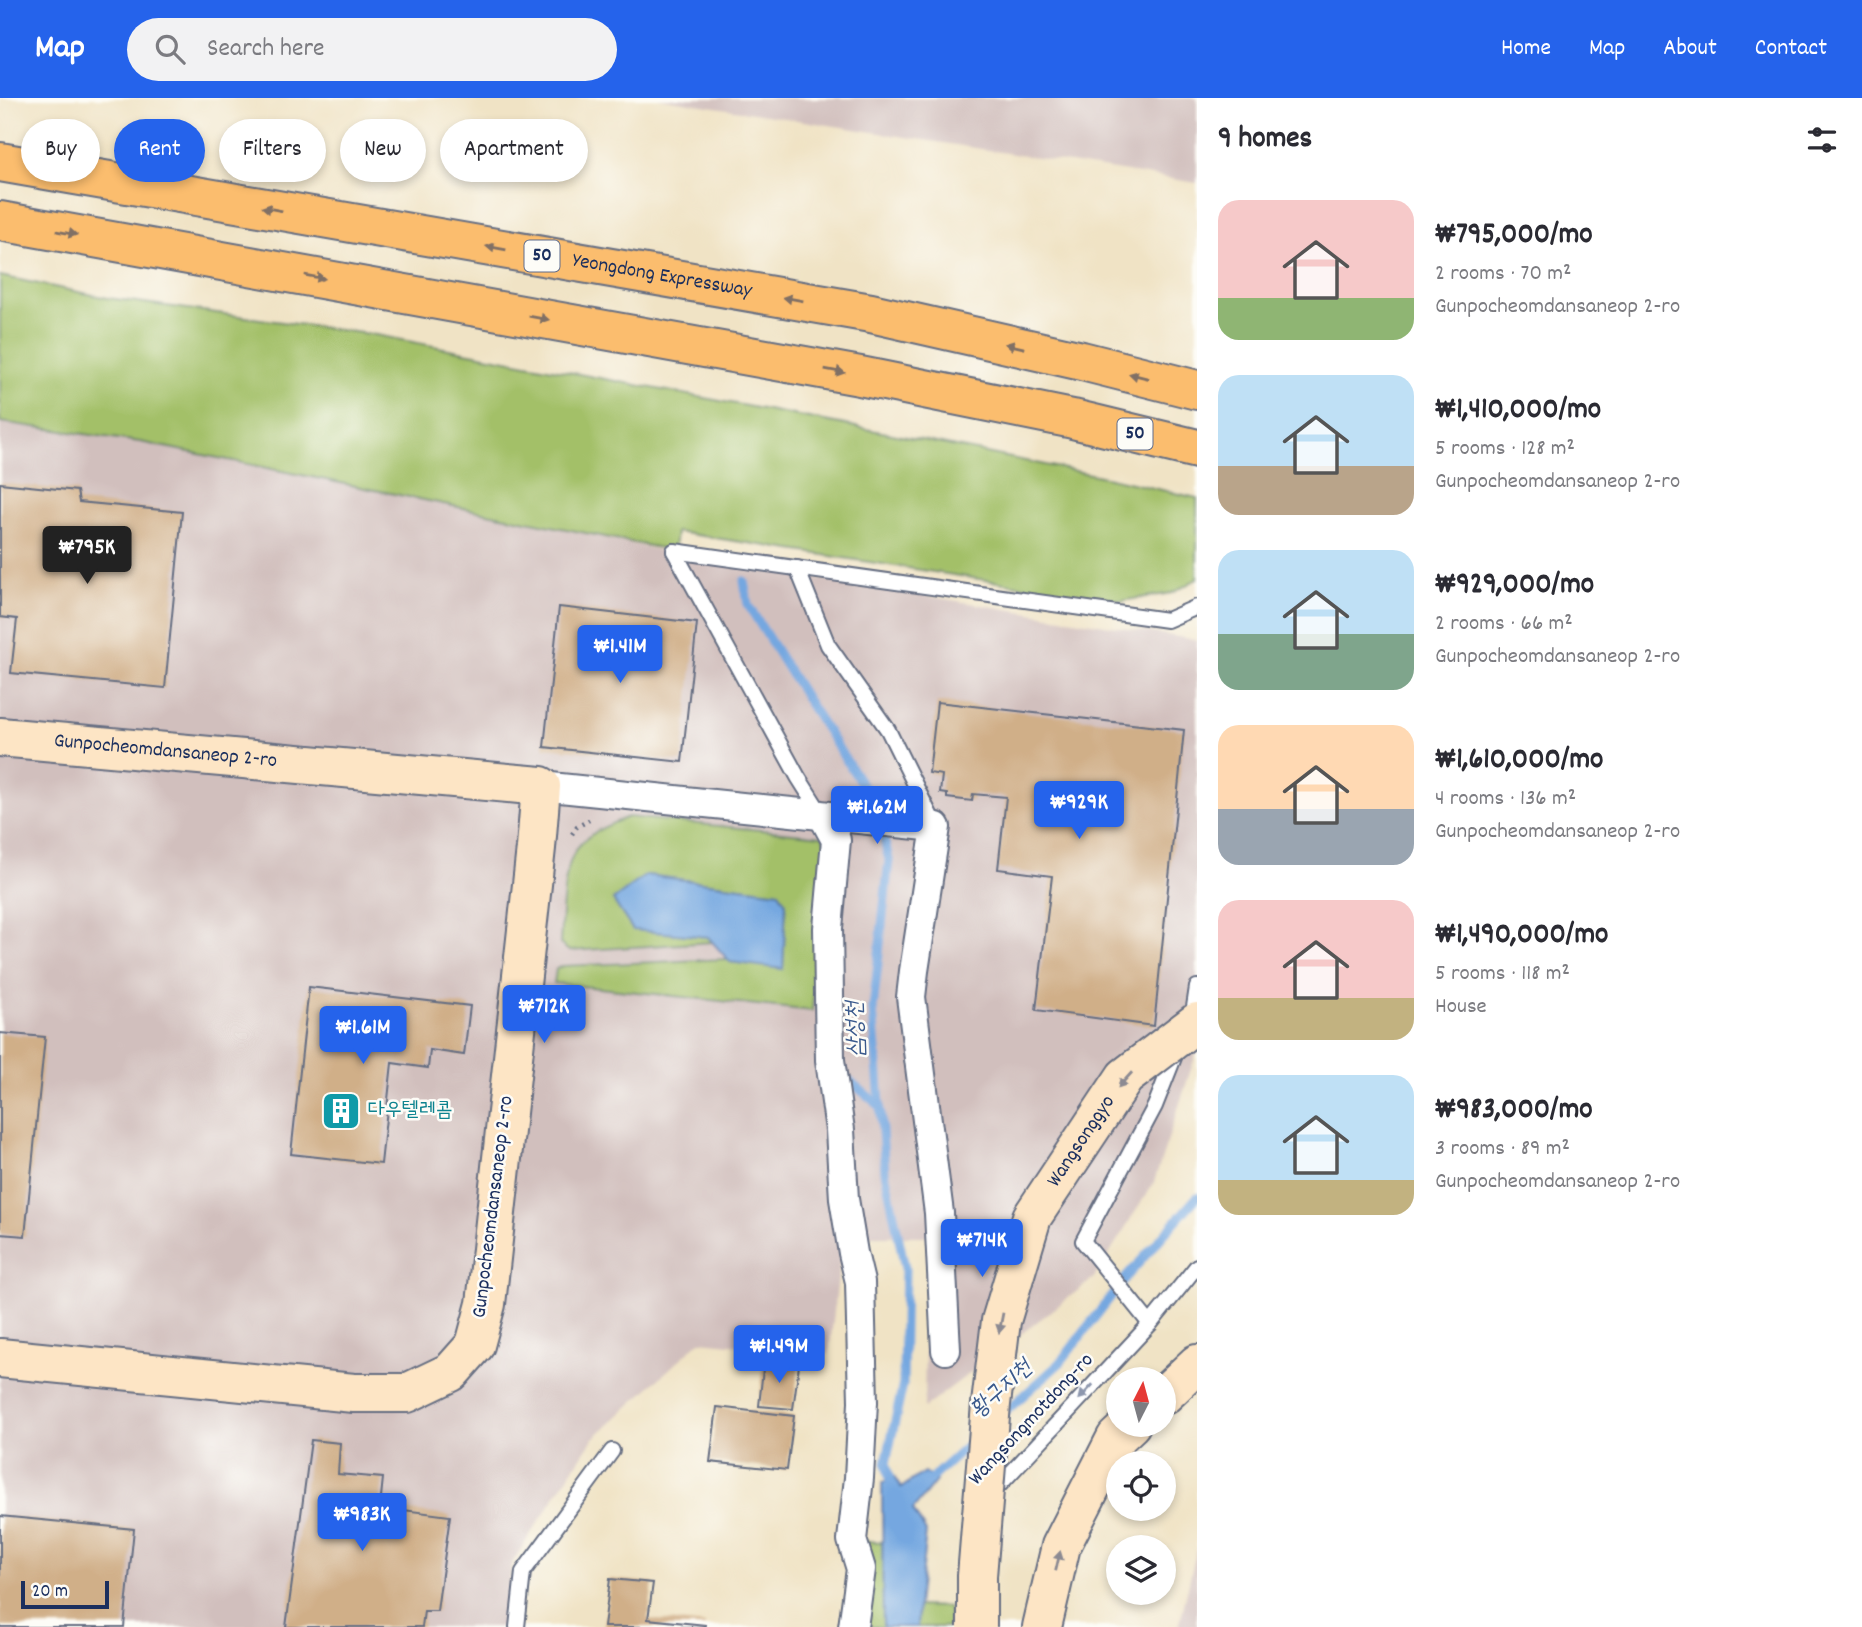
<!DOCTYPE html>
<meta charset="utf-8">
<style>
:root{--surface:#fff;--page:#f2f2f3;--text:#2b2b33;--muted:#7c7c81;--accent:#2563eb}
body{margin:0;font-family:Dekko,"Poor Story",sans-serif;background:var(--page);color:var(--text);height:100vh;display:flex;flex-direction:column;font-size:26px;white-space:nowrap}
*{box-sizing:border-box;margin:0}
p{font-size:23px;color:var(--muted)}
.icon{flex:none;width:38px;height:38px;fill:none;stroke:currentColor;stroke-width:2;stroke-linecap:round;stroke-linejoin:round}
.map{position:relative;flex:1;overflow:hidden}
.side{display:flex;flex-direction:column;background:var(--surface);width:665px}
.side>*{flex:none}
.top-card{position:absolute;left:21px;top:21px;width:665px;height:63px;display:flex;gap:14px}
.needle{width:46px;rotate:6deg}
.fabs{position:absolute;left:1106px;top:1269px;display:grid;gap:14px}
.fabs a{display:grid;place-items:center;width:70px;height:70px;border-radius:50%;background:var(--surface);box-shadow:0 4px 10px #0003;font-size:35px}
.scale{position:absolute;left:21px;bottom:18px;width:88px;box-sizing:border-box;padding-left:7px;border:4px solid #1b2f5e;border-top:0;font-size:19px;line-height:24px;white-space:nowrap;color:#1b2f5e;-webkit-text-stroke:5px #fdfcf7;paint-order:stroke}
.price{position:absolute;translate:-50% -60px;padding:0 16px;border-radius:7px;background:var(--accent);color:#fff;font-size:23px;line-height:46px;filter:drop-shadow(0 2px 4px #0008)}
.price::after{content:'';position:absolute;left:50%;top:42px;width:21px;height:16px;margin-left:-10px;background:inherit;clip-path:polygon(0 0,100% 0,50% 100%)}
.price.selected{background:#222;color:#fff}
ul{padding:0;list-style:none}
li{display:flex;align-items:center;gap:21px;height:175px;padding:0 21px}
li span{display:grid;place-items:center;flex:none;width:196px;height:140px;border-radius:21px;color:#555}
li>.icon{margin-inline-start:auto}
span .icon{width:84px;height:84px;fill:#fffc;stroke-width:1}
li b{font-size:30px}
h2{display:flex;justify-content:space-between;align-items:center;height:84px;padding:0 21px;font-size:30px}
.tag{padding:0 24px;border-radius:32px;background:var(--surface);box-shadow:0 4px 10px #0003;font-size:24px;line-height:63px}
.tag.selected{background:var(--accent);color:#fff}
header{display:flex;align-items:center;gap:42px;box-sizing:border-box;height:98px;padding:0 35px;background:var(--accent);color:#fff}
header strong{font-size:33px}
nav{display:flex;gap:38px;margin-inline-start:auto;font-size:24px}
.search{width:490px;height:63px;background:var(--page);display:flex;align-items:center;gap:18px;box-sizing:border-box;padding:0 24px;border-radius:38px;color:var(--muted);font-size:26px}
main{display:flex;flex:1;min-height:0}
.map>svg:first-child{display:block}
.industrial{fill:#d1bfbd}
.green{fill:#a3c068;stroke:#5f7863;stroke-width:2}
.water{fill:#74a7e0;stroke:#486b9f;stroke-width:2}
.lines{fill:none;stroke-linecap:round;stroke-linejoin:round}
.stream{stroke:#74a7e0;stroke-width:9}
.building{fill:#d0af88}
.lane-casing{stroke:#666e82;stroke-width:18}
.street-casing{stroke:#666e82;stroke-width:32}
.secondary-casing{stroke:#666e82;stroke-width:42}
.highway-casing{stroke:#666e82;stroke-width:42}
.path{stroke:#666e82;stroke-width:4.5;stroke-dasharray:2 5;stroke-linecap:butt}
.lane{stroke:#fff;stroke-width:14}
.street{stroke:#fff;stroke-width:28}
.secondary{stroke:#fde5c5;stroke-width:38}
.highway{stroke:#fbbd6e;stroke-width:38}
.secondary-bridge-casing{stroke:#666e82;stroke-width:42;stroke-linecap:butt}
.secondary-bridge{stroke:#fde5c5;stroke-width:38}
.oneway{fill:#806f65}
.oneway2{fill:#8c8a92}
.oneway3{fill:#8d97ae}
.labels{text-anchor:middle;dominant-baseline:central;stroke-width:5;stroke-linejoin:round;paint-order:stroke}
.shield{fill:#fdfcf7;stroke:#5f6c8c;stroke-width:2}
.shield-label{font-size:19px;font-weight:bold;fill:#1b2f5e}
.street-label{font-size:21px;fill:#1b2f5e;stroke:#fdfcf7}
.culture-label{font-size:21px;fill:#0d838f;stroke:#fdfcf7;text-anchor:start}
.water-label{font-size:23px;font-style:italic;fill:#3a598c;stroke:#fdfcf7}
</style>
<header>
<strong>Map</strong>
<div class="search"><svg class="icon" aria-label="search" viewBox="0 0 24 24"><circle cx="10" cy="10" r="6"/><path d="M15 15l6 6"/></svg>Search here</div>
<nav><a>Home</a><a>Map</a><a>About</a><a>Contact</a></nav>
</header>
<main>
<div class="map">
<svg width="1197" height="1529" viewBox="0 0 1197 1529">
<rect width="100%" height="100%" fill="#fdfcf7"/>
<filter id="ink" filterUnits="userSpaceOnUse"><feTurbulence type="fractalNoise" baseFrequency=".0143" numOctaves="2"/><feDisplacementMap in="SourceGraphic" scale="14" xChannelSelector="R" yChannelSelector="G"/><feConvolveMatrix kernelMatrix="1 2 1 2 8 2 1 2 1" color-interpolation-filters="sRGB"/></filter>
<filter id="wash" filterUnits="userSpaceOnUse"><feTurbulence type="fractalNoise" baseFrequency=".00686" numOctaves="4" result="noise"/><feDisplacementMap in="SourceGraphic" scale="28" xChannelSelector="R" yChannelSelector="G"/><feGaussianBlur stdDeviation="1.57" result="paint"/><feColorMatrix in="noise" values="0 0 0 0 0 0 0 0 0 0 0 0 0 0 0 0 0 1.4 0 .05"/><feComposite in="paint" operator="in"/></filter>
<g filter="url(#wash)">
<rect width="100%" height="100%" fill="#f0e3c5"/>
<g class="industrial">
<path d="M658,0H1197V85Z"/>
<path d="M0,324L140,344L426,401L700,461L1197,542V953L1154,1084L1093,1181L924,1310L927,1138H843L829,1256L700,1243L592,1342L512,1465L504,1529H0Z"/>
<path d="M1197,1449V1529H1179Z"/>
</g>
<g class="green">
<path d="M0,178L108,200L376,237L887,335L1110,380L1197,400V481L1172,495L1121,503L676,434L674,453L140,344L0,324Z"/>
<path d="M628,719L822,738L828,749L812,913L554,885L556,871L562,868L727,861L730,864L783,870L786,805L779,794L647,777L613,802L632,831L708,839L712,844L569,853L560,846C562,820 562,771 577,750C589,734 611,726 628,719Z"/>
<path d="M852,1442L882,1444L883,1529H853Z"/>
<path d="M918,1508L949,1509V1529H917Z"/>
</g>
<g class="water">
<path d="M646,777L779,794L786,805L783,871L730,864L708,839L633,832L613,802Z"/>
<path d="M924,1374L936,1383L913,1412L926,1434L918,1508L917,1529H883L882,1385L894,1379L901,1390Z"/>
</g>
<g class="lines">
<g class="stream">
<path d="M744,483L748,507L807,602L876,708L889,762L873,911L885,1074L905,1170L903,1286L886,1365L892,1392"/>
<path d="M851,984L880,1008"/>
<path d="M1003,1316L1060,1265L1123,1183L1197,1099"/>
<path d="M925,1386L977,1339"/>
</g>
</g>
<g id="blocks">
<g class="building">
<path d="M0,385L77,393L79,404L182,414L165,590L11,575L17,521L0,519Z"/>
<path d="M559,509L697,525L682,664L544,649Z"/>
<path d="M937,604L1184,632L1154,928L1036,912L1052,778L998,771L1006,699L973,696L972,703L947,700V696L940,695L942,677L929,675Z"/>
<path d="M309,889L470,908L464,957L430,952L428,970L392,965L381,1066L291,1056Z"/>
<path d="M0,935L45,939L25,1138L0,1136Z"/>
<path d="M764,1262L799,1267L793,1311L759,1308Z"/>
<path d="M717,1309L794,1318L787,1372L710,1364Z"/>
<path d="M311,1342L340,1345L338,1376L383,1380L380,1409L450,1418L437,1513H424L422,1529H286Z"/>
<path d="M0,1418L134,1431L124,1529H0Z"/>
<path d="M610,1481L653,1485L648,1521L705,1527V1529H604Z"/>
</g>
</g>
</g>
<g filter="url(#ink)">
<use href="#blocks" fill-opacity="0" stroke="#666e82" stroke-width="2"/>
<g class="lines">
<g class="lane-casing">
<g id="lane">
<path d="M674,453L1167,522L1197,509"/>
<path d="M674,453L798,679L822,717"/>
<path d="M797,470L828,547L888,632L936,729"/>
<path d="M1189,923L1194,909L1197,889"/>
<path d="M1150,1226L1083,1143L1155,1008L1177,952"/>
<path d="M992,1395L1150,1226L1197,1168"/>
<path d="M517,1529L523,1474L612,1353"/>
</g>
</g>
<g class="street-casing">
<g id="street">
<path d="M541,688L936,729L914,873L911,899L939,1115L946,1252"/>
<path d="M823,718L836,742L828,830L830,962L840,1032L844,1101L853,1155L860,1184L863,1304L859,1380L852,1442L861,1471L853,1529"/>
</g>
</g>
<g class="secondary-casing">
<g id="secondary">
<path id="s1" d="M0,639L541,688L536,750L486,1206L475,1247L451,1274L407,1295H354L0,1260"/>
<path d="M1164,1297L1197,1266"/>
<path d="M1042,1529L1061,1448L1116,1340L1131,1326"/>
</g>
</g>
<g class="highway-casing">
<g id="highway">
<path id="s2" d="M0,64L871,215L1082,263L1197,292"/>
<path d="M0,123L860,278L1073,321L1197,351"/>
</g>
</g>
<path class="path" d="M572,736L577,729L589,722"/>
<use href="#lane" class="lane"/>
<use href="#street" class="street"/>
<use href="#secondary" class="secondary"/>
<use href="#highway" class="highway"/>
<g class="secondary-bridge-casing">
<g id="secondary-bridge">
<path id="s3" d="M977,1529V1478L991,1306L1001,1223L1032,1119L1125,979L1197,924"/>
</g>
</g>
<use href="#secondary-bridge" class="secondary-bridge"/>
</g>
<defs><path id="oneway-solid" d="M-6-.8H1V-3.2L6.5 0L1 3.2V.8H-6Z" transform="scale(1.75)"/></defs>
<g class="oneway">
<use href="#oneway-solid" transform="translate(272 111) rotate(-170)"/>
<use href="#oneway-solid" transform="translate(67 135) rotate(10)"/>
<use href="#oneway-solid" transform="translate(496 150) rotate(-170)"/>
<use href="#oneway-solid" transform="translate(315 179) rotate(10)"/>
<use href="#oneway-solid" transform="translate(793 201) rotate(-170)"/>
<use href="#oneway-solid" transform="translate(539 220) rotate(10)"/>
<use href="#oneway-solid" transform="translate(1015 248) rotate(-167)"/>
<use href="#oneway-solid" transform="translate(835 273) rotate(10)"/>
<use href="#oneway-solid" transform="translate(1139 278) rotate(-166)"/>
</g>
<g class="oneway2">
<use href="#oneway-solid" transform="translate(1125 982) rotate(132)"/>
<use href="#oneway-solid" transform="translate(1001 1225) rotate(101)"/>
<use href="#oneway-solid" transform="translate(1058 1463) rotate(-77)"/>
</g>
<use class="oneway3" href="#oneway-solid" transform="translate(1086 1294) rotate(133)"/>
</g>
<defs>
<g id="building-square" transform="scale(2.0125)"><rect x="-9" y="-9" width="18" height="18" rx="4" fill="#0f9aa8" stroke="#fdfcf7"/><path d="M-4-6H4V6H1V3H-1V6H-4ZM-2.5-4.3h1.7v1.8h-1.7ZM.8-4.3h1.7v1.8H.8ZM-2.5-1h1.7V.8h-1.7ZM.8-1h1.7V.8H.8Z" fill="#fff"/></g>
</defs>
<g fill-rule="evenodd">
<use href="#building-square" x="341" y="1013"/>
</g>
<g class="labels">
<g class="shield">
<rect x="524.5" y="142.5" width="35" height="31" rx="5"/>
<rect x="1117.5" y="320.5" width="35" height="31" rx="5"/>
</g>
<g class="shield-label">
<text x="542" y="158">50</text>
<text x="1135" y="336">50</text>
</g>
<g class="street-label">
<text stroke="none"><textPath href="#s2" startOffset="672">Yeongdong Expressway</textPath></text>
<text stroke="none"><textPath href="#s1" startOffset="166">Gunpocheomdansaneop 2-ro</textPath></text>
<text stroke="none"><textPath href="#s3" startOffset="506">Wangsonggyo</textPath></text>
<text transform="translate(494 1109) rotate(-83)">Gunpocheomdansaneop 2-ro</text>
<text transform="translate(1032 1322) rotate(-47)">Wangsongmotdong-ro</text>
</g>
<g class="culture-label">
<text x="368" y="1013">다우텔레콤</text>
</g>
<g class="water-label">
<text transform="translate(857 931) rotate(-92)">삼성천</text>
<text transform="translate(1002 1292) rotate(-42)">황구지천</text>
</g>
</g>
</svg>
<div class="fabs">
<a><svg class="needle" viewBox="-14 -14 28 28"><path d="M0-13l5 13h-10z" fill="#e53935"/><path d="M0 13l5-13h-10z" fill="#7c7c81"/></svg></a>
<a><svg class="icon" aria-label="locate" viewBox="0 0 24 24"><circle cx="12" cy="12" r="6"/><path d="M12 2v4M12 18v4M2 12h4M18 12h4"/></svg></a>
<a><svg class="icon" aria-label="layers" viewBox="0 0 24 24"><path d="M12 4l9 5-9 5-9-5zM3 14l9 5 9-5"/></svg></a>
</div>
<div class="scale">20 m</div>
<b class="price selected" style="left:87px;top:488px">₩795K</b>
<b class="price" style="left:620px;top:587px">₩1.41M</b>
<b class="price" style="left:1079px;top:743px">₩929K</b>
<b class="price" style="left:877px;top:748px">₩1.62M</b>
<b class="price" style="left:544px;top:947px">₩712K</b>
<b class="price" style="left:363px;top:968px">₩1.61M</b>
<b class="price" style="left:982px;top:1181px">₩714K</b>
<b class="price" style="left:779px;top:1287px">₩1.49M</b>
<b class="price" style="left:362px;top:1455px">₩983K</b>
<div class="top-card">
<a class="tag">Buy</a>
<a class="tag selected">Rent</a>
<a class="tag">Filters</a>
<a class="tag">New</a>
<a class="tag">Apartment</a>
</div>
</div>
<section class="side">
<h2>9 homes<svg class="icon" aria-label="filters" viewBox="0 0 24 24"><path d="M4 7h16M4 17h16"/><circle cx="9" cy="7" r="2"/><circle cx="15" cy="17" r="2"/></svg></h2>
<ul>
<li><span style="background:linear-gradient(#f6c9c9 70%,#8fb573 0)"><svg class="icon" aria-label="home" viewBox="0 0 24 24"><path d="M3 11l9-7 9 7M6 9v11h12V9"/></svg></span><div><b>₩795,000/mo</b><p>2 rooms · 70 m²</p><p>Gunpocheomdansaneop 2-ro</p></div></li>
<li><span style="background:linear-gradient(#bfe0f5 65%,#b9a48a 0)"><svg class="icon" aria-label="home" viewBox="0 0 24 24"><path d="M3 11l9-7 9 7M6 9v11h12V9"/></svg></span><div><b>₩1,410,000/mo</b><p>5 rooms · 128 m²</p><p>Gunpocheomdansaneop 2-ro</p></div></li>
<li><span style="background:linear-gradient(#bfe0f5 60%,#7fa58c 0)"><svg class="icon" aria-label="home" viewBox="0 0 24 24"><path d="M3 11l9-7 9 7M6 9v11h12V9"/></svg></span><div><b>₩929,000/mo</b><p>2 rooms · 66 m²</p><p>Gunpocheomdansaneop 2-ro</p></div></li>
<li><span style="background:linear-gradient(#ffd9b3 60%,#9aa5b1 0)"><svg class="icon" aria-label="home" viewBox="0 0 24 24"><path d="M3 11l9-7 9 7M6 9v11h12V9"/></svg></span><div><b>₩1,610,000/mo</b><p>4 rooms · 136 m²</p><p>Gunpocheomdansaneop 2-ro</p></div></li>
<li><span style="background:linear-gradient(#f6c9c9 70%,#c2b280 0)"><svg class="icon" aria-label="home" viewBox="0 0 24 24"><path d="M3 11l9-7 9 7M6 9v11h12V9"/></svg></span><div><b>₩1,490,000/mo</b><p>5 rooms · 118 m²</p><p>House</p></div></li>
<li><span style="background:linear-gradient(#bfe0f5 75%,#c2b280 0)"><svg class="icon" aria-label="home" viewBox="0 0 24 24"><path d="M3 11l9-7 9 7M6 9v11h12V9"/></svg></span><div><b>₩983,000/mo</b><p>3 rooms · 89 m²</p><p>Gunpocheomdansaneop 2-ro</p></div></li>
</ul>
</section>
</main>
